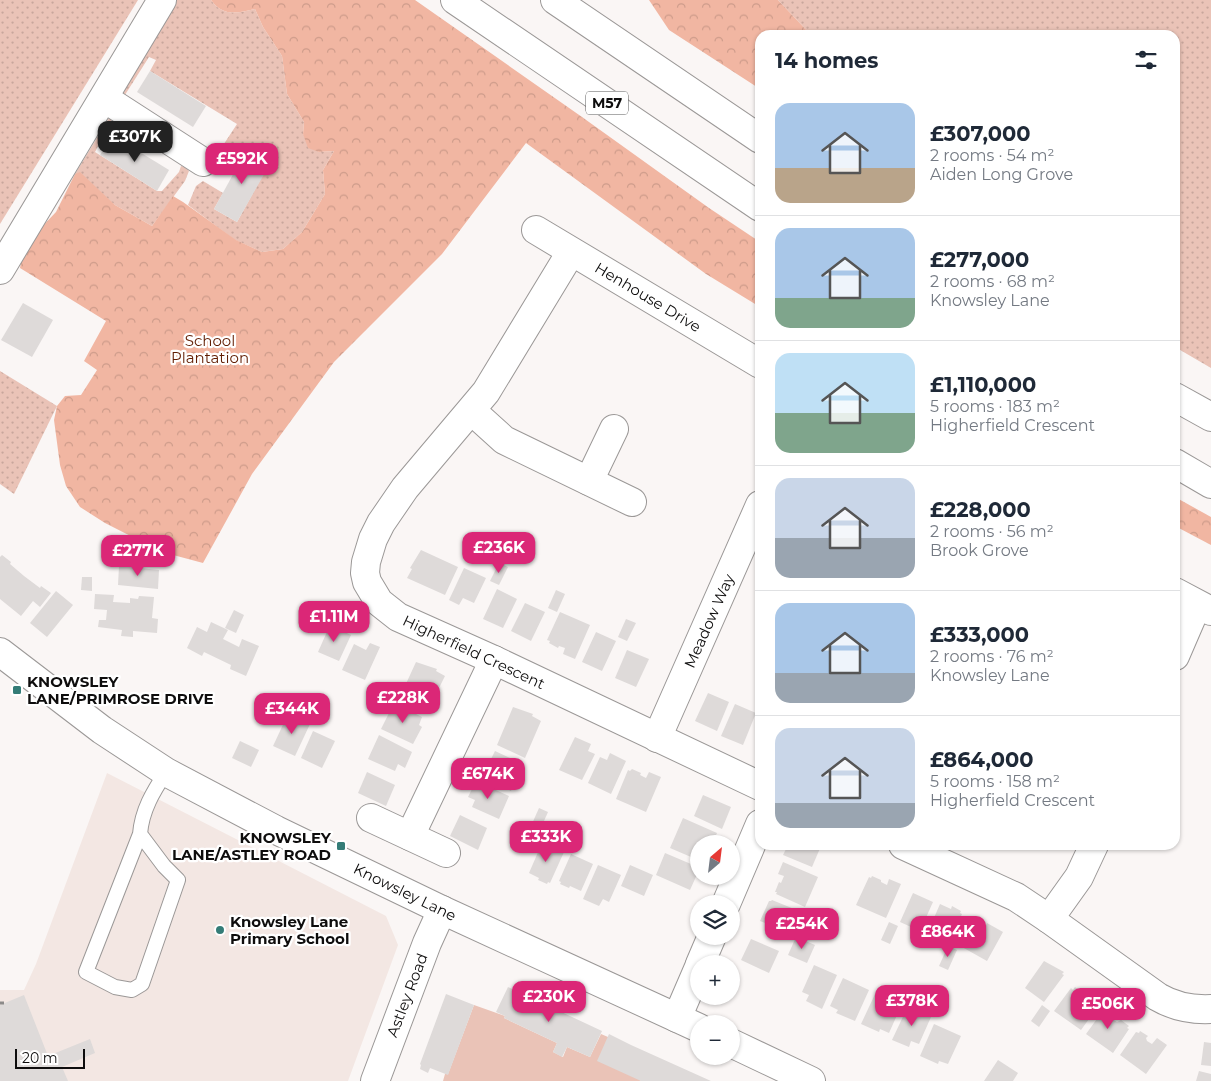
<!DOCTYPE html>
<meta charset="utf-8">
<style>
:root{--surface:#fff;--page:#f2f2f3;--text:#1f2937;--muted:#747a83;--line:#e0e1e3;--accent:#db2777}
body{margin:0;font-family:Montserrat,sans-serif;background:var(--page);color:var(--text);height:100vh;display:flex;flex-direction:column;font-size:19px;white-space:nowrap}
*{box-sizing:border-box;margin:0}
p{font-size:16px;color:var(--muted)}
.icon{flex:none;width:28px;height:28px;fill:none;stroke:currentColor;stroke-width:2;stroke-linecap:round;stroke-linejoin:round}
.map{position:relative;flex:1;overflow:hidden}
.details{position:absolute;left:755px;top:30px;width:425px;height:820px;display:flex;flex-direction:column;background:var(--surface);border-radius:15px;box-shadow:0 1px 4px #0004}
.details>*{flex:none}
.needle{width:32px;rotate:28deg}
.buttons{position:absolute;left:690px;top:835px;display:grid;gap:10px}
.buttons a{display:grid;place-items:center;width:50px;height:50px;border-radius:50%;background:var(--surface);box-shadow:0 1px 4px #0004;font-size:25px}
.scale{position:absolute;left:15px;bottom:12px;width:70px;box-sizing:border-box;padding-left:5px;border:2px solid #0e0d0d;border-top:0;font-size:14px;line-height:18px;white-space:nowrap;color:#0e0d0d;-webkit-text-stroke:4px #fff;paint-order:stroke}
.price{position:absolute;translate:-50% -42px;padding:0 11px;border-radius:10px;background:var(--accent);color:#fff;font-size:16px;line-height:32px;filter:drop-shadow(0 1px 2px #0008)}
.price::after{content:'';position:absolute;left:50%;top:30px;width:15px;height:11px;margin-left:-8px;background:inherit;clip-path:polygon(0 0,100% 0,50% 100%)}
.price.on{background:#222;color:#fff}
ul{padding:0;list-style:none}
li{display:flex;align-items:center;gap:15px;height:125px;padding:0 20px}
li+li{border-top:1px solid var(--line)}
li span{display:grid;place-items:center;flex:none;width:140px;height:100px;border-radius:15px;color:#555}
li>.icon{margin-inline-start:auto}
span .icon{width:60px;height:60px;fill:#fffc;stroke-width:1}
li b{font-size:21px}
h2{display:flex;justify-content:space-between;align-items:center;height:60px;padding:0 20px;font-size:21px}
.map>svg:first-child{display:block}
.built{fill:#f3e7e3}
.grass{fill:url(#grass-dots)}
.forest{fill:url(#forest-crowns)}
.garden{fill:#eac3b7}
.building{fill:#dedad9}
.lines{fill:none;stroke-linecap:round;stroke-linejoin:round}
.lane-casing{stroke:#9b9897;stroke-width:16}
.street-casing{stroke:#9b9897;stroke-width:30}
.secondary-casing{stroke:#9b9897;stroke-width:30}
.highway-casing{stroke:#9b9897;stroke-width:30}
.path{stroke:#8c8a89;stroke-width:3;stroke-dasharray:4 4;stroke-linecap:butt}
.lane{stroke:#fff;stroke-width:14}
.street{stroke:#fff;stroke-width:28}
.secondary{stroke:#fff;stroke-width:28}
.highway{stroke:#fff;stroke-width:28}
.poi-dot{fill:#347c77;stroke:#fff;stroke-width:2}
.labels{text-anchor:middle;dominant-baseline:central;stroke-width:4.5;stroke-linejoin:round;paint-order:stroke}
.shield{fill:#fff;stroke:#565656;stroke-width:1}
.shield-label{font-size:14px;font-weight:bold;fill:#0e0d0d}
.street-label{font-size:15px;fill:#0e0d0d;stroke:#fff}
.park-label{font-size:15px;fill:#611d02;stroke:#fff}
.poi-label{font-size:15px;font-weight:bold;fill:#0e0d0d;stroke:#fff;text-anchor:start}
</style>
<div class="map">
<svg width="1211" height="1081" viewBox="0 0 1211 1081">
<defs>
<pattern id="grass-dots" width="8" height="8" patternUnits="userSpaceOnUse" patternTransform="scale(1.25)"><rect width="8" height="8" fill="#eac3b7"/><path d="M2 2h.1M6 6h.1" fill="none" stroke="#c8a69c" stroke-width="1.8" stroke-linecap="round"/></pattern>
<pattern id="forest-crowns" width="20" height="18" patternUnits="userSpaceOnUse" patternTransform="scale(1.25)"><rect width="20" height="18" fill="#f1b6a2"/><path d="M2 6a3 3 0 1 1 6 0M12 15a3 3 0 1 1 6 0" fill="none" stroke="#cd9b8a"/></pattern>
</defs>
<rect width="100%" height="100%" fill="#faf6f5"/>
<path class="built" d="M107,773L386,916L398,945L348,1081H0V990H24L36,964Z"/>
<g class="grass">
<path d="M0,0H138L0,224Z"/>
<path d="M177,0H211C223,17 237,13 255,9L263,27L282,56L287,94L304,122L303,134L319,152L334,151L323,170L325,194L302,232L283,249L262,252L235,240L188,205L196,186L203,181L223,193L214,209L237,222L270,162L239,164L218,153L237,124L150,71L156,60L149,57L123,98L120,96Z"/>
<path d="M778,0H1211V368L1175,347V35H811Z"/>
<path d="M111,115L113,117L95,152L157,191H162L179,172L181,166L185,167L189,171L185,181L152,226L115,205L75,174Z"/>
<path d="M0,371L57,406L14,494L0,484Z"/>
</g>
<g class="forest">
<path d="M211,0H415L582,117L709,208L760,242V307L706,274L526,143L442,254L334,362L252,474L203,563L162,552L105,523L80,507L66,486L60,465L54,420L57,406L65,396L81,395L97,370L84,361L106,321L20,268L23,252L35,234L56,212L75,174L80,172L115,205L152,226L173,196L183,202L236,240L262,252L283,249L302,232L325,194L323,170L334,151L319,152L308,148L303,134L304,122L287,94L282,56L263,27L255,9C237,13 223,17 211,0Z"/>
<path d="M649,0H778L811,35H760V89L669,30Z"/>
<path d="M1175,497L1211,517V545L1175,526Z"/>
</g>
<path class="garden" d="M474,1005L505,1016L504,1018L557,1043L553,1052L563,1057L567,1047L590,1057L601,1034L608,1037L641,1081H443L445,1074H448Z"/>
<g class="building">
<path d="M150,71L206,106L193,127L137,92Z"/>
<path d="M112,135L169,170L157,191L100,155Z"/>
<path d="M247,149L271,162L237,222L214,209Z"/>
<path d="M23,303L53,320L32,357L1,340Z"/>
<path d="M421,550L458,567L445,595L407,578L412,569L410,568Z"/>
<path d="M2,555L11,562L10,564L24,576L40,588L41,586L51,593L40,607L33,601L21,616L0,599V557Z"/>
<path d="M499,563L508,567L499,585L490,581Z"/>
<path d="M119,566L159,570L158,589L118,585Z"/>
<path d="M464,568L486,578L474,603L463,598L459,605L449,600Z"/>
<path d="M82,577H92V591L81,590Z"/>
<path d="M497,589L517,599L503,628L483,619Z"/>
<path d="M556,590L565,594L557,612L548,608Z"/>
<path d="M56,591L73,605L47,637L30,623Z"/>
<path d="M95,594L114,595L113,602L130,603V598L138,599L139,596L154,597L152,618L158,619L157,633L133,631V637L121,636L122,630L98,627L99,620H106L107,610L94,609Z"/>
<path d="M525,603L545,612L531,641L511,631Z"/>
<path d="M234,610L244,615L236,633L225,628Z"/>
<path d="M560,612L590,625L575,659L563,654L565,648L559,646L558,648L549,643L550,641L547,640Z"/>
<path d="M626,619L636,623L627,641L618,637Z"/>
<path d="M211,622L228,630L223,639L239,647L242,639L259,646L246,676L230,669L231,665L204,652L202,656L187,648L197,627L207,632Z"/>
<path d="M330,625L351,635L339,661L318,652Z"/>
<path d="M596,632L616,641L602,671L582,662Z"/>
<path d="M370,643L380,647L365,680L342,670L354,644L366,650Z"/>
<path d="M627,650L649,659L636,687L615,678Z"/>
<path d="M416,662L437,669L436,671L445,676L427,712L399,699Z"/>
<path d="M708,693L729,702L717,731L695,721Z"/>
<path d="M394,703L422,717L419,725L422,727L413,744L381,729Z"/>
<path d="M735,704L756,713L743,745L721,736Z"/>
<path d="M513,707L533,714L532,716L541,721L525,758L497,745Z"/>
<path d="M288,714L310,724L295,756L273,746Z"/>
<path d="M313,731L335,741L322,768L301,758Z"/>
<path d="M379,735L412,752L405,768L398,764L395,771L368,759Z"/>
<path d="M575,737L591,744L588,751L595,754L582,780L559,770Z"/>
<path d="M240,741L259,750L251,767L232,758Z"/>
<path d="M495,751L523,764L511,791L479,776L488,758L491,759Z"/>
<path d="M610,753L626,761L611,794L588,783L600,757L607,760Z"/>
<path d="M632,769L641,773L640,775L646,778L649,772L661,777L646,812L616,799L628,770L630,771Z"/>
<path d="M367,772L395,785L386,806L358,793Z"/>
<path d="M476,781L509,796L499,819L472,807L475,800L468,797Z"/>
<path d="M703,795L731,807L722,829L694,816Z"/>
<path d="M539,808L548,812L540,830L531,826Z"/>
<path d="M460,815L487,828L478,850L450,836Z"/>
<path d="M683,818L717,833L712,844H699L698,860L670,848Z"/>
<path d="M542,843L564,852L550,883L548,882L547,884L538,880L539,878L529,873Z"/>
<path d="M788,845H819L821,846L812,867L783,855Z"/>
<path d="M665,853L698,867L697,869L699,870L690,890L656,875Z"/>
<path d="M571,854L593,864L581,891L570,886L569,888L560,884L561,882L559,881Z"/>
<path d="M783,862L818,877L805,907L776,894L777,892H775L779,882L781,883L784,876L778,874Z"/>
<path d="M598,865L621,875L609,902L603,899L599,906L583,899Z"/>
<path d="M630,865L653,875L644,896L621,886Z"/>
<path d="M872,876L881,880V882L887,885L889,879L901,884L886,918L856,905L869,877L871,878Z"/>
<path d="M913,893L933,902L920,931L900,922Z"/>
<path d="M772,900L804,913L795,935L760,921L769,901H771Z"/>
<path d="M940,904L951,909L952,906L961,911L960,913L962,914L948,944L927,934Z"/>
<path d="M889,922L898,926L890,944L881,940Z"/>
<path d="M977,922L985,927L987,923L1003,932L987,961L962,947Z"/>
<path d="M796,937L815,945L807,963L788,955Z"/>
<path d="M751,939L779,951L769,973L741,960Z"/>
<path d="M948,946L957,950L948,970L939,966Z"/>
<path d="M1044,961L1064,972L1062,974L1064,975L1044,1002L1025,988Z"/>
<path d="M814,965L837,975L822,1009L806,1001L809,995L802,992Z"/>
<path d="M843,978L869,990L855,1021L836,1013L838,1010L830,1006Z"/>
<path d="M508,987L602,1031L590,1057L567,1047L562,1057L553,1052L557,1043L504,1018L505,1016L496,1012Z"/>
<path d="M1075,987L1082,993L1081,995L1082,997L1087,1001L1092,994L1102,1001L1081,1030L1054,1011L1071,988L1073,990Z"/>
<path d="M876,992L902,1004L889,1033L880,1029L879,1032L861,1024Z"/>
<path d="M446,994L474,1005L448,1075L430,1068L428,1073L420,1069L421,1065L420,1064Z"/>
<path d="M24,995L48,1056L90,1039L95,1053L62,1067L68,1081H0V1005Z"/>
<path d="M1042,1005L1050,1011L1039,1027L1031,1021Z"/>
<path d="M1107,1005L1117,1012L1112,1019L1117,1022L1121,1020L1129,1026L1127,1028L1129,1029L1113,1053L1086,1034Z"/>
<path d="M908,1006L931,1017L919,1044L911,1041L909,1047L892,1040Z"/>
<path d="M934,1024L961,1036L948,1064L939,1061L938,1064L920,1056Z"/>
<path d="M1140,1031L1148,1036L1146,1038L1147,1041L1152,1044L1157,1038L1167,1045L1146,1074L1120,1055L1136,1032L1139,1033Z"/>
<path d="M609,1034L631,1045L711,1081H641L597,1061Z"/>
<path d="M1204,1042L1211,1043V1066L1201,1065Z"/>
<path d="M998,1060L1018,1073L1013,1081H984Z"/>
<path d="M1199,1071L1211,1074V1081H1196Z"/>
</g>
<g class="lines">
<g class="lane-casing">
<path id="lane" d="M140,834L164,866L178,880L142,984L132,990L115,987L86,972L140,834C142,810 153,792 166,772"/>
</g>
<g class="street-casing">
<g id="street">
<path d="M104,98L203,162"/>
<path d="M536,230L760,364"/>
<path d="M571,252L486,392L405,488L381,523L373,539L366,562L365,573L367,582L379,602L398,617L494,660L760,786"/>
<path d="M0,270L162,0"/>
<path d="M472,411L504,440L632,502"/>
<path d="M589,481L614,429"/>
<path d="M1175,592L1211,611"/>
<path d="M1175,656L1197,605"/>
<path d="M657,738L760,505"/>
<path d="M371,818L446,853"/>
<path d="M410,836L494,660"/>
<path d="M903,845L1016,897L1049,919L1158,997C1175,1007 1191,1010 1211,1009"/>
<path d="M726,904L760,824"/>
<path d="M1049,919L1079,877L1094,845"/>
<path d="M700,964L712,936"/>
<path d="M677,1018L699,967"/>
<path d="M375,1081L427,943L442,910"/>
</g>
</g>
<g class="secondary-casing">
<g id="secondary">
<path d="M0,652L102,730L166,772L276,830L442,910L699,1028"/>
<path d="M731,1043L811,1081"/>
</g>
</g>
<g class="highway-casing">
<g id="highway">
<path d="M455,0L760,207"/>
<path d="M555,0L760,139"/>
<path d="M1175,397L1211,417"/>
<path d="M1175,463L1211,484"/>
</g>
</g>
<path class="path" d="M0,1003H4"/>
<use href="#lane" class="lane"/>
<use href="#street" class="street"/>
<use href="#secondary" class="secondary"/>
<use href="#highway" class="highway"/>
</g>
<g class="poi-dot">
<rect x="12" y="685" width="10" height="10" rx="2.5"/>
<rect x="336" y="841" width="10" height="10" rx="2.5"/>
<circle cx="220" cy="930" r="5"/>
</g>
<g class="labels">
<rect class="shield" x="586" y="91.5" width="42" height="23" rx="4"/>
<g class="shield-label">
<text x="607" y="103">M57</text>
</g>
<g class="street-label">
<text transform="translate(648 297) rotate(31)">Henhouse Drive</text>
<text transform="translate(709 621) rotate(-66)">Meadow Way</text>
<text transform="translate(474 652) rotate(25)">Higherfield Crescent</text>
<text transform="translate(405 892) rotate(26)">Knowsley Lane</text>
<text transform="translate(407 995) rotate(-69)">Astley Road</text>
</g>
<g class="park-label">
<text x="210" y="340">School<tspan x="210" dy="17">Plantation</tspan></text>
</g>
<g class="poi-label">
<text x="27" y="681">KNOWSLEY<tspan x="27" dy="17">LANE/PRIMROSE DRIVE</tspan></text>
<text x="331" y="837" text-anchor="end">KNOWSLEY<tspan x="331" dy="17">LANE/ASTLEY ROAD</tspan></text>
<text x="230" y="921">Knowsley Lane<tspan x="230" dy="17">Primary School</tspan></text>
</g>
</g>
</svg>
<div class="buttons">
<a><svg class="needle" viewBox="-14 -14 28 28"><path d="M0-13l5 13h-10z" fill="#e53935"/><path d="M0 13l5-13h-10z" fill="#747a83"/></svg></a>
<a><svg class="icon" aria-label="layers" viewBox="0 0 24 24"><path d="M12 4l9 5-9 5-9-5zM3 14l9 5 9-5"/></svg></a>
<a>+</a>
<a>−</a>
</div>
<div class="scale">20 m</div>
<b class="price on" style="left:135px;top:163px">£307K</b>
<b class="price" style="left:242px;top:185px">£592K</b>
<b class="price" style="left:499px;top:574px">£236K</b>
<b class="price" style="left:138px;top:577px">£277K</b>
<b class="price" style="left:334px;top:643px">£1.11M</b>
<b class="price" style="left:403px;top:724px">£228K</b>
<b class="price" style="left:292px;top:735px">£344K</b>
<b class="price" style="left:488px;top:800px">£674K</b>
<b class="price" style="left:546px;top:863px">£333K</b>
<b class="price" style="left:802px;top:950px">£254K</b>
<b class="price" style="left:948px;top:958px">£864K</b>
<b class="price" style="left:549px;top:1023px">£230K</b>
<b class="price" style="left:912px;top:1027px">£378K</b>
<b class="price" style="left:1108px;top:1030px">£506K</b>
<section class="details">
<h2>14 homes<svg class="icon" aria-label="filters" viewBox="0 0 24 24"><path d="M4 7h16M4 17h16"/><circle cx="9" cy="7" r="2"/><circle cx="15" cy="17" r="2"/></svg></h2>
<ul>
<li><span style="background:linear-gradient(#a9c7e8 65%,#b9a48a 0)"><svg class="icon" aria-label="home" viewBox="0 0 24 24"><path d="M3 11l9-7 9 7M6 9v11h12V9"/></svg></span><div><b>£307,000</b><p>2 rooms · 54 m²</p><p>Aiden Long Grove</p></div></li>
<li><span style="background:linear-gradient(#a9c7e8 70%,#7fa58c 0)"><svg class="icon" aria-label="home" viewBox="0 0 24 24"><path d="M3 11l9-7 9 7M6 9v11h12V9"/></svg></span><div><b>£277,000</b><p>2 rooms · 68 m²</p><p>Knowsley Lane</p></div></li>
<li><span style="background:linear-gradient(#bfe0f5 60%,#7fa58c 0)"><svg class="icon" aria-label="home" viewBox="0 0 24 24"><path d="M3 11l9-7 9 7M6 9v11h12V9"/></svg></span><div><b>£1,110,000</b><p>5 rooms · 183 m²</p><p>Higherfield Crescent</p></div></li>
<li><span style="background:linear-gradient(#c9d6e8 60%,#9aa5b1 0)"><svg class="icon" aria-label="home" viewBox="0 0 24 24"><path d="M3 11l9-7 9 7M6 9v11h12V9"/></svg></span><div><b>£228,000</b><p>2 rooms · 56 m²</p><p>Brook Grove</p></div></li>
<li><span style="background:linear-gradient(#a9c7e8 70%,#9aa5b1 0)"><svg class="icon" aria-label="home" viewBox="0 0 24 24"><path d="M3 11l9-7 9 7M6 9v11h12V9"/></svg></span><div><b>£333,000</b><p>2 rooms · 76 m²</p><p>Knowsley Lane</p></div></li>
<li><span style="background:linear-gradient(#c9d6e8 75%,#9aa5b1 0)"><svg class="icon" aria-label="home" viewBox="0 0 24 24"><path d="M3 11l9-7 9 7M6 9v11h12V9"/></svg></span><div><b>£864,000</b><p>5 rooms · 158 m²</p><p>Higherfield Crescent</p></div></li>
</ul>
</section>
</div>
